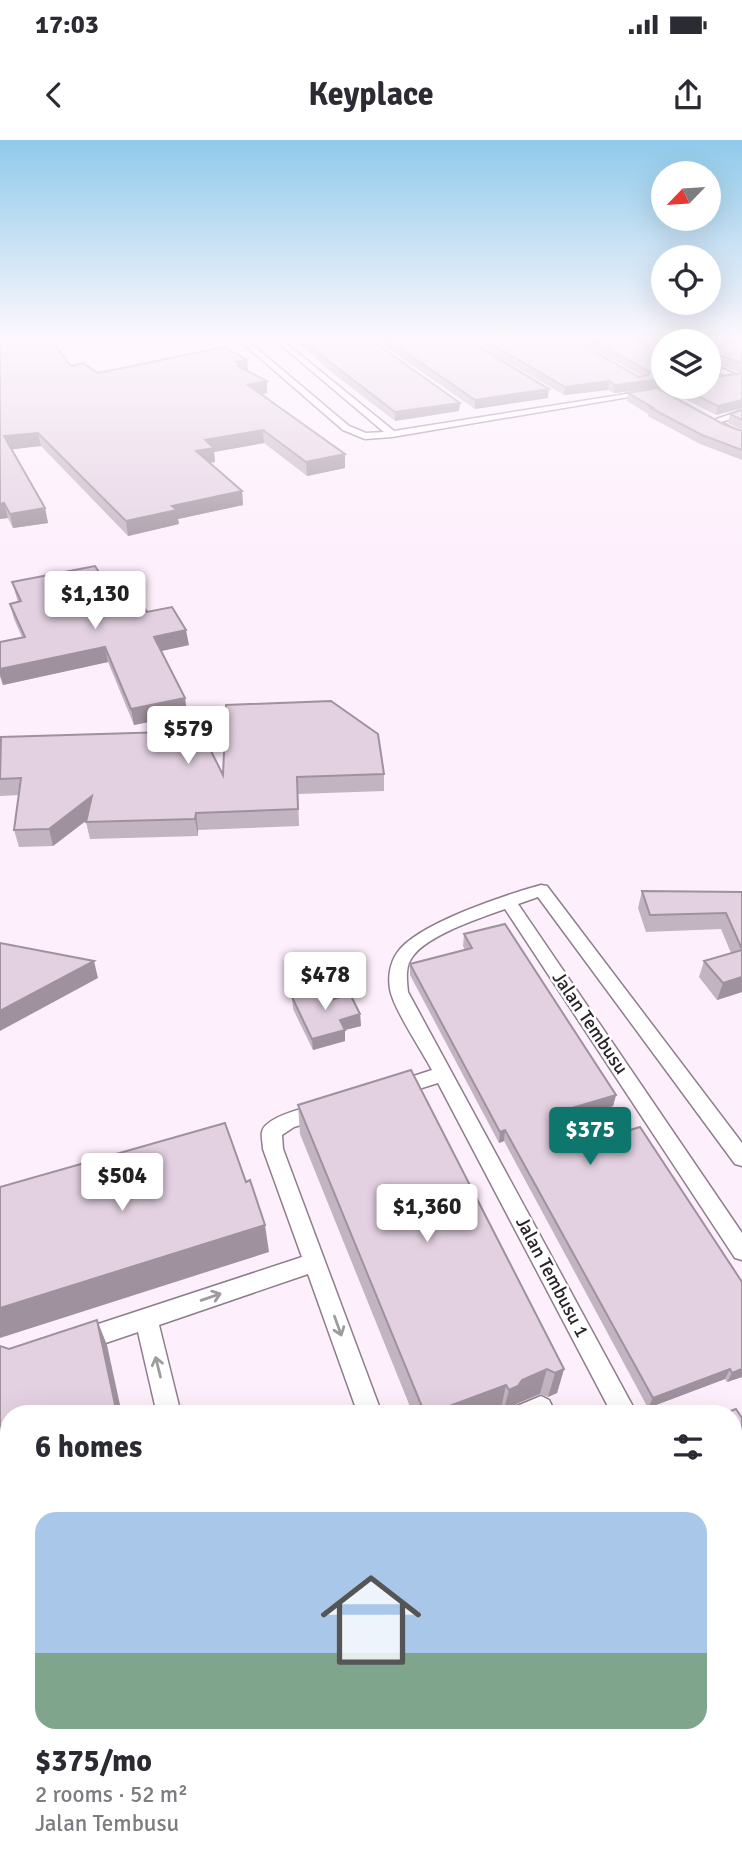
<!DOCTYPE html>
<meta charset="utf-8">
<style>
:root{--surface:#fff;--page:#f2f2f3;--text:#2b2b33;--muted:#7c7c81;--accent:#0f766e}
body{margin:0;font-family:Signika,sans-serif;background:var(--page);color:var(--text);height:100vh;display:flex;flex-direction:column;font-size:26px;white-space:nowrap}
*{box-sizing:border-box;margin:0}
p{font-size:23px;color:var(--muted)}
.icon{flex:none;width:38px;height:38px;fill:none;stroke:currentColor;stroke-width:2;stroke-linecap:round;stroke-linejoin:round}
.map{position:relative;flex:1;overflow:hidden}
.sheet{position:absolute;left:0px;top:1265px;width:742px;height:471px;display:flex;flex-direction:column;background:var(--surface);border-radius:28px 28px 0 0;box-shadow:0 7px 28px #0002}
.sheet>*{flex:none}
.needle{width:46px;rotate:245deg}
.tools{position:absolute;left:651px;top:21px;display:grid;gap:14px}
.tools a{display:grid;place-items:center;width:70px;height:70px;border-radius:50%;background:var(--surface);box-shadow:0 7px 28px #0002;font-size:35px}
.price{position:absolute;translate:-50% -60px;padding:0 16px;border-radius:7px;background:#fff;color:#222;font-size:23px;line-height:46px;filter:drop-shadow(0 2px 4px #0008)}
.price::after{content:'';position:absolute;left:50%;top:42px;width:21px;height:16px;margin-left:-10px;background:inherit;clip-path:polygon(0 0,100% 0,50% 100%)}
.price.selected{background:var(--accent);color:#fff}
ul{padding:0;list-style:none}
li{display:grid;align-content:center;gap:14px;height:371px;padding:0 35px}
li span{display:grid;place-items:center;height:217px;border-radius:21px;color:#555}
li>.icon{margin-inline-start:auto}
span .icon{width:126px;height:126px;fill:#fffc;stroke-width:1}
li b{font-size:30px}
h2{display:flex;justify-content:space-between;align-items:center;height:84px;padding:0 35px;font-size:30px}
.status{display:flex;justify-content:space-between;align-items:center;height:49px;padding:0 35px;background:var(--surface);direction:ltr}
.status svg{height:19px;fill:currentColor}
header{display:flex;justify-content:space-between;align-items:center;height:91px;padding:0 35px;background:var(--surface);font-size:32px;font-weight:700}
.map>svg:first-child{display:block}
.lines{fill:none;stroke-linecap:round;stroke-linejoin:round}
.minor-casing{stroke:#8f7e8d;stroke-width:3}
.minor{fill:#fff;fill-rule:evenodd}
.wall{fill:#c3b4c2}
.shaded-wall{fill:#9f929e}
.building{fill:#e3d1e1;stroke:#9f929e;stroke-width:2}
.oneway{stroke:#9f9c9e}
.labels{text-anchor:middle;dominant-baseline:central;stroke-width:5;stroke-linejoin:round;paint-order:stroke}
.street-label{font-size:19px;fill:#292228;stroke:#fff}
</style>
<div class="status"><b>17:03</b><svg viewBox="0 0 49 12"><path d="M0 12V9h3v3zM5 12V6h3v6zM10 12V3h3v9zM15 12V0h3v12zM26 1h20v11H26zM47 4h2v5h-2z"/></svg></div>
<header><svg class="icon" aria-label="back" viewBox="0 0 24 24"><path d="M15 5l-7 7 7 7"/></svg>Keyplace<svg class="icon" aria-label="share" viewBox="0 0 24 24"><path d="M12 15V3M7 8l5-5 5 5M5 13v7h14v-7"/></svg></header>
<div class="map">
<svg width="742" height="1735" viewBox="0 0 742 1735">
<rect width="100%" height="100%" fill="#fdeffc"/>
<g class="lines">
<g class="minor-casing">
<g id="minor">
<path d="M239,200H247L349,286L366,293L384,292L275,200H282L394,291L670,247H688L392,297L365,299L343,290Z"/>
<path d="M709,222L739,236L740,238L733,240L709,227Z"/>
<path d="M742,270V276L721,282L742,293V299L722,291L711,281Z"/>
<path d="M541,745L547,746L742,1003V1026L735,1024L538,757L518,764L742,1093V1120L735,1118L505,769C480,778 424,796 411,819C405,828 407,842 408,852L637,1274H612L438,943L396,956L389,954L387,949L389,944L432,930C422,911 393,868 390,849C388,837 390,823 397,813C416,784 508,754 541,745Z"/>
<path d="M323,963L330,966L333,971L330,976L294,987L282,995L283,1009L382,1274H358L308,1134L159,1185L181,1274H157L138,1192L82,1211L74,1208L71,1200L74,1192L302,1117L263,1009C263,1004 261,997 262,992C265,976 309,967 323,963Z"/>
<path d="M541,1256L549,1260L553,1268L550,1274H513L517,1266Z"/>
<path d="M733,1462L742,1465V1504L733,1501Z"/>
<path d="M163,1727H208L205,1735H160Z"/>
<path d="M471,1727H501L504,1735H474Z"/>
</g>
</g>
<use href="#minor" class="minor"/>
</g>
<g class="wall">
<path d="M0,200H51L71,226L98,233L247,220L248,231L267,253L261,255L345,314V328L307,336L264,303L214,312L215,322L209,323L242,351L243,365L178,379L179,384L128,396L41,306L12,309L45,368L48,383L13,388L8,378L0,379Z"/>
<path d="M294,200H371L460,263L459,271L395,281L335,235Z"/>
<path d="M376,200H467L548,258L475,269Z"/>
<path d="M470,200H574L639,237L642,236L578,200H742V233L711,222L722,228L720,236L713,238L742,233V268L716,275L673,253L674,247H709V201L657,248L723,284L742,291V320L700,304L648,276V274L627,261L628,253L656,248L614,253L608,250L564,255Z"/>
<path d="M742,270V290L728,283L730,274Z"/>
<path d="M12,442L107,445L147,472L189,505L161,511L185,558L187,574L134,585L108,522L3,545L0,537V502L22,497L14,479L10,464L18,462Z"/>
<path d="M0,600L223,635L384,634V651L298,654L299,686L198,690V696L90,699L86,682L87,680L53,706L19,707L14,690L19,655L0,656Z"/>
<path d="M642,751L742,752V852L717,860L699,837L704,821L731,813L721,789L646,792L638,768Z"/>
<path d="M464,794L616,955L613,966L563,981L578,1006L742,1237L727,1242L725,1239L648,1268L504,1001L499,1003L410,835V824L465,810L463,806Z"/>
<path d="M292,857L330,860L360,874L361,886L345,890V901L313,910L293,869Z"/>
<path d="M298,965L564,1229L557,1253L548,1257L540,1254L516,1264L512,1270L503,1273L501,1269L488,1274H413L300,994Z"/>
<path d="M733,1274L742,1278V1437L733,1421Z"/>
<path d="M536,1727H733L742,1735H538Z"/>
</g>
<g class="shaded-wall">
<path d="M247,220L248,232L242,233L236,222Z"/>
<path d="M722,228L720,236L709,239V231Z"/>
<path d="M663,239V247H668L614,253L615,245Z"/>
<path d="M267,241V253L249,258L248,245Z"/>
<path d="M609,241L608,250L564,255L565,247Z"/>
<path d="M549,249L548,258L475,269V260Z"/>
<path d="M742,260V268L716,275L718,266Z"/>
<path d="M460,263L459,271L395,281V272Z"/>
<path d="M263,290L264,303L214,312L215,322L197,325L196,311L205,300Z"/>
<path d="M38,293L41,306L7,310L4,296Z"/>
<path d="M345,314V328L307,336L306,322Z"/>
<path d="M242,351L243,365L178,379L179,384L128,396L126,381L172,366Z"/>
<path d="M4,363L8,378L0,379V364Z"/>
<path d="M45,368L48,383L13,388L10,374Z"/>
<path d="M186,490L189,505L157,512L154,497Z"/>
<path d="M105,507L108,522L3,545L0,534V529Z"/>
<path d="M185,558L187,574L134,585L131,569Z"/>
<path d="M92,656L96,673L53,706L49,689Z"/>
<path d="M196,673L198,690V696L195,679Z"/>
<path d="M94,821L98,838L0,891V871Z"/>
<path d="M742,837V852L717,860L723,843Z"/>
<path d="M360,874L361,886L345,890V901L313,910L312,899L340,880Z"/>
<path d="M616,955L613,966L555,983L558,972Z"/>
<path d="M505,990L504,1001L499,1003L500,992Z"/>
<path d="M265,1085L269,1112L0,1198V1168Z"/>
<path d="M97,1180L107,1205L122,1274H117Z"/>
<path d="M547,1229L540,1254L516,1264L512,1270L503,1273L509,1250L522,1240Z"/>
<path d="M564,1229L557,1253L548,1257L555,1233Z"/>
<path d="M730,1229L725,1239L648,1268L653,1258Z"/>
<path d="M742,1229V1237L727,1242L732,1233Z"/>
<path d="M506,1245L501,1269L488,1274H428Z"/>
<path d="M9,1694V1701L1,1697Z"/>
</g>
<g class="building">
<path d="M0,200H51L71,226L83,223L98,233L224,207L247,220L236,222L241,225L238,226L267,241L248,245L345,314L306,322L263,290L205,300L214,308L196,311L242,351L172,366L177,370L126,381L38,293L4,296L45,368L10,374L4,363L0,364Z"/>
<path d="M303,200H371L460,263L395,272L335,226Z"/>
<path d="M388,200H467L549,249L475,260Z"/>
<path d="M484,200H574L639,237L648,235L650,232L593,200H742V223L709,212V201H663V239L615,245L609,241L565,247Z"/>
<path d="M709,213V221L722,228L709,231Z"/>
<path d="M709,232V238L742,233V260L718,266L679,247H709Z"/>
<path d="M657,248L723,284L742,291V310L702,295L649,267H652L628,253Z"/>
<path d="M742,270V280L730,274Z"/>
<path d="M95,426L107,445L127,441L147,472L172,467L186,490L154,497L185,558L131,569L105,507L0,529V502L25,497L10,464L21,461L12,442Z"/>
<path d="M331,561L378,594L384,634L297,637L298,669L196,673L195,679L86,682L92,656L49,689L14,690L21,638L0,639L1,597L201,591L223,635L226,565Z"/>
<path d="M642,751L742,752V809L726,773L650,775Z"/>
<path d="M505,784L616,955L558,972L578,1006L640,987L742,1142V1229L732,1233L730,1229L653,1258L505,990L500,992L410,824L472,808L464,794Z"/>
<path d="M0,803L94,821L0,871Z"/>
<path d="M742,810V837L723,843L704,821Z"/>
<path d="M325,849L330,860L350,854L360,874L340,880L345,890L312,899L292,857Z"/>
<path d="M411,930L564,1229L555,1233L547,1229L522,1240L518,1246L509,1250L506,1245L428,1274H425L298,965Z"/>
<path d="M225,983L246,1042L250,1040L265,1085L0,1168V1047Z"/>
<path d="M97,1180L117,1274H9V1694L1,1697L0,1686V1206L9,1209Z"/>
<path d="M736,1269L742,1278V1418L733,1402V1274H722Z"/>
<path d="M733,1600L742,1619V1735H543L540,1727H733Z"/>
<path d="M268,1727H431L433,1735H250Z"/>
</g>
<defs><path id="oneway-shaft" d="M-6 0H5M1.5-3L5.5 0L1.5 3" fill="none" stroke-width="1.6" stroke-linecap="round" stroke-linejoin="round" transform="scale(1.75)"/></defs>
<g class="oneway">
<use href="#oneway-shaft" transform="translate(211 1157) rotate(-19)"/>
<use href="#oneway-shaft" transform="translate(338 1186) rotate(70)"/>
<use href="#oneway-shaft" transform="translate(158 1227) rotate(-104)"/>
</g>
<linearGradient id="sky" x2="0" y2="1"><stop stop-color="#8fcaea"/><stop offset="0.45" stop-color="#fef8fe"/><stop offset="1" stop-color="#fef8fe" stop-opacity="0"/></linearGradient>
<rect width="742" height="442" fill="url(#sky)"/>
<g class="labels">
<g class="street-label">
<text transform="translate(590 883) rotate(56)">Jalan Tembusu</text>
<text transform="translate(552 1137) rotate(62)">Jalan Tembusu 1</text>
</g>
</g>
</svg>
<div class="tools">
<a><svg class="needle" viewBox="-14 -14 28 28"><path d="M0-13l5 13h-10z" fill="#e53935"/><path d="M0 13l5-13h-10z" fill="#7c7c81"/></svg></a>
<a><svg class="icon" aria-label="locate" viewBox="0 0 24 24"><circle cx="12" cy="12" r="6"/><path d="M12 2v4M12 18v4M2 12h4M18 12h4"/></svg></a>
<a><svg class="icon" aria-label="layers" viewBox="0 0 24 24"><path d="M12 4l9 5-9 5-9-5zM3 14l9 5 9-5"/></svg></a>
</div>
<b class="price" style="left:95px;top:491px">$1,130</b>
<b class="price" style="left:188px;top:626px">$579</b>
<b class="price" style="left:325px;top:872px">$478</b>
<b class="price selected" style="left:590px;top:1027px">$375</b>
<b class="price" style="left:122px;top:1073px">$504</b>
<b class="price" style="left:427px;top:1104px">$1,360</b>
<section class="sheet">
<h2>6 homes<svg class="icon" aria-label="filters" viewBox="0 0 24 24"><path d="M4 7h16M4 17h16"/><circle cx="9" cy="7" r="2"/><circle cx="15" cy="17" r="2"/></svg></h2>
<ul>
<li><span style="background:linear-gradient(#a9c7e8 65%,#7fa58c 0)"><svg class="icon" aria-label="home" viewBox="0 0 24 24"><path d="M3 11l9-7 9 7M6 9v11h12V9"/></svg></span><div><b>$375/mo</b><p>2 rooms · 52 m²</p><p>Jalan Tembusu</p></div></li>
</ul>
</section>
</div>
